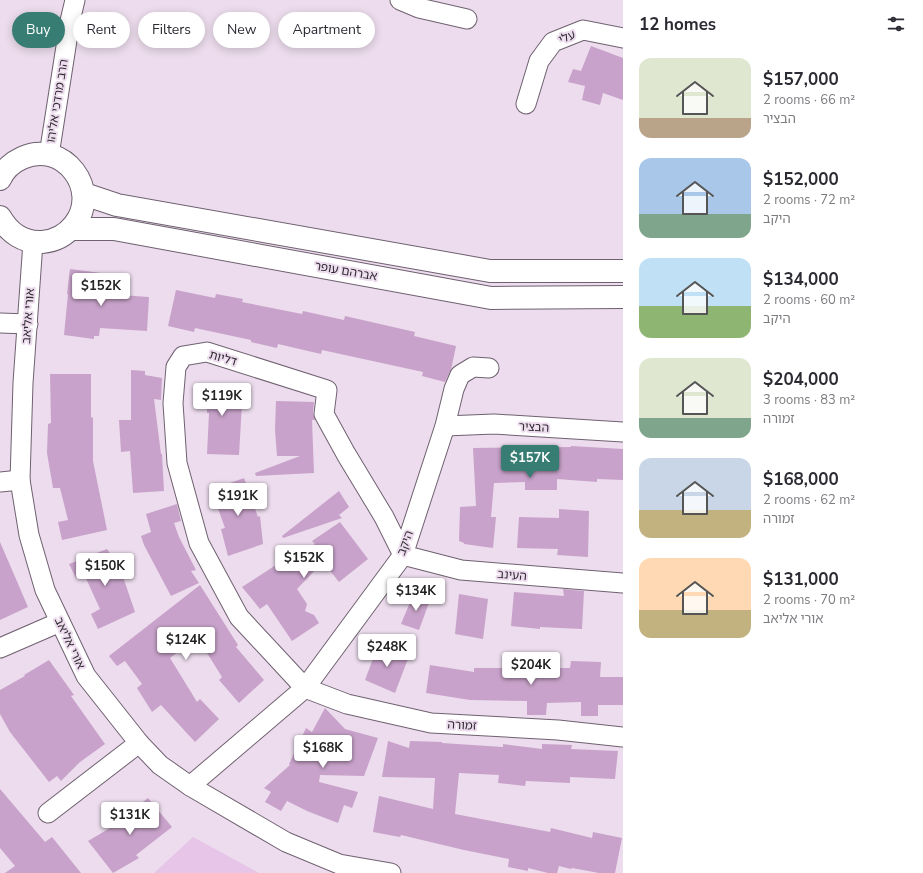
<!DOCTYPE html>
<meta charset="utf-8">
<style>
:root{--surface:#fff;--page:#f2f2f3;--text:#2b2b33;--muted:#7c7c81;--accent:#387d73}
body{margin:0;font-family:"Nunito Sans","Noto Sans Hebrew",sans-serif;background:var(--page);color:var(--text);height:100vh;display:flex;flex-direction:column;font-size:15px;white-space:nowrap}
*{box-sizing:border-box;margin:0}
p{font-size:13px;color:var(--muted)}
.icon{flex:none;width:22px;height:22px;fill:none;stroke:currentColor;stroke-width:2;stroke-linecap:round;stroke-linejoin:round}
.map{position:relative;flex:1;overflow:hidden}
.panel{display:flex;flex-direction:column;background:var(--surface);width:300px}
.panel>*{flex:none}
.guide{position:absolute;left:12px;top:12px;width:380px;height:36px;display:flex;gap:8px}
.price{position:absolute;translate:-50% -34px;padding:0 9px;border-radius:4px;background:#fff;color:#222;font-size:13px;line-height:26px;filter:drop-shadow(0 1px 2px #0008)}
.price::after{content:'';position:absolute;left:50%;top:24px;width:12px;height:9px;margin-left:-6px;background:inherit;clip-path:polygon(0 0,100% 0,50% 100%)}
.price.selected{background:var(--accent);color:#fff}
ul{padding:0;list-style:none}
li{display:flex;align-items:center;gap:12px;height:100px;padding:0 16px}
li span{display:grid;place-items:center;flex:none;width:112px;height:80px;border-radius:12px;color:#555}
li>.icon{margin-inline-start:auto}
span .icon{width:48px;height:48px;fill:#fffc;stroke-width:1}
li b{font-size:17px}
h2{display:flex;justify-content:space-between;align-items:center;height:48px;padding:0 16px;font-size:17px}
.pill{padding:0 14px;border-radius:18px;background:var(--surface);box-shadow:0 2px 10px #0003;font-size:14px;line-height:36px}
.pill.selected{background:var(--accent);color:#fff}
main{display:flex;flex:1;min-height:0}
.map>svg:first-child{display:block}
.green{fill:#e7c5e9}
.building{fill:#c8a2ca}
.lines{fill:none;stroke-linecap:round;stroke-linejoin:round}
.street-casing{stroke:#6f6170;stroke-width:21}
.secondary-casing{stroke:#6f6170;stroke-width:24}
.street{stroke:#fff;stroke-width:19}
.secondary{stroke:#fff;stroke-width:22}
.labels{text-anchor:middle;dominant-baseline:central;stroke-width:4;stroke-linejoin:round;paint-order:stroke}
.street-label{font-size:12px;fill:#312b32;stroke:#ecdced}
</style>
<main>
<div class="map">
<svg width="623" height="873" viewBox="0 0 623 873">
<rect width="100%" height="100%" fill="#ecdced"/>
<path class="green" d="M193,837L259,873H154Z"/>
<g class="building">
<path d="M591,46L623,58V100L603,93L600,105L582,100L585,86L568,82L573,69L581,71Z"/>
<path d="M70,269L109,274L106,294L149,297L147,331L100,328L99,336H94V339L64,335L68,294H67Z"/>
<path d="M176,290L215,298L216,294L243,299L242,302L302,314L303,311L344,320L345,316L415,332L414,336L456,346L451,370L445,382L422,376L423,372L322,350L321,354L278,344L277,348L251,342V340L195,328L194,332L168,326Z"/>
<path d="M131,370L145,371V375L162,378L161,400L154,399L161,454H162L164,491L133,493L130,451L121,452L119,420H131Z"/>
<path d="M50,374H91V417L93,418V461L107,530L62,540L58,522L68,520L60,488H53L47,453L48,424L51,423Z"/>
<path d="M197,384L243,386L239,455L207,454L209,413H207V404L196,403Z"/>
<path d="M276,401L314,402L313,413L315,420H312L314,473L256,476L255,473L300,456H277L275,430Z"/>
<path d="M571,446L623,449V480L597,479V482L557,479V490H525V482L494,483L491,517H496L493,548L464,544V543L459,541L460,507L476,506L473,448L571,447Z"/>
<path d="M244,478L258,517L260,516L263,544L228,556L221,529L225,528L212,492L217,491L216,488Z"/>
<path d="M339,491L349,507L339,515L342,518L283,538L282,536Z"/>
<path d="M177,504L181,521L174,523L179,537L196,570L191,571L199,583L171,596L144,545L141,536L151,532L146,514Z"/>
<path d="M559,509L589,511L588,557L557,555L558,549L517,548L519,517L559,518Z"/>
<path d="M340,522L368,559L339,582L323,562L297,589L307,604L305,611L314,615L319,623L292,641L267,604L260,609L242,587L279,563L280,564L315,544L312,541Z"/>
<path d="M0,542L28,607L0,620Z"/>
<path d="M107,549L120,568L135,612L98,629L91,614L100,609L84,574L76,578L69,564Z"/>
<path d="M200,585L238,645L236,647L264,680L239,703L219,680L222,677L197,637L170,658L197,702L200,699L219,719L195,742L161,705L152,712L137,688L142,684L125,661L117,666L109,656Z"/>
<path d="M563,589L584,591L582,629L540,627V629L511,626L514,592L564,596Z"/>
<path d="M459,594L488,599L483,639L455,634Z"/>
<path d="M413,595L430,600L419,630L401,624Z"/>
<path d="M379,643L409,656L395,693L365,680Z"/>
<path d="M49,660L74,695L71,696L105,744L80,762L61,781L57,776L49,782L10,732L0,714V690L25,676L24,675Z"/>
<path d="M571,661L601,662L600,677H623V705H598V716H581V702L547,703L546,715H527V701L470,700L426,693L430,665L474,672V668H570Z"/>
<path d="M325,708L345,729L378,738L364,776L320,775L319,782L358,792L352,808L344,805L338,823L307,811L287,801L281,811L265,802L271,792L264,788L290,765L289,764L306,728L312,732Z"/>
<path d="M388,741L409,748L410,741L442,742V743L503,747V744L542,749V744L572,745L571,749L618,751L615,779L570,777V783L526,781L525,786L498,783L499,775L459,773L455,814L550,832L551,828L592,838L593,832L622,838L615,873H599L572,868L571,869L559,866L557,873H548L528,868V871L508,867L509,859L464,850L401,835L400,837L373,832L379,796L433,809L435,778L382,777Z"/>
<path d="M0,789L45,842L52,837L81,873H5L15,866L0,848Z"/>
<path d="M148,798L172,827L136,855L139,858L113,873L88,841L127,818L125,816Z"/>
</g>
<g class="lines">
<g class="street-casing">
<g id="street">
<path d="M400,0L419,8L467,19"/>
<path d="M526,104L539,61L553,42L583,30L623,38"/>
<path d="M49,155L70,21L75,0"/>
<path d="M33,242L23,383L20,480L29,535L45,590L86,676L139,743L160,765L190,786L286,842L339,864L391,873"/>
<path d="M0,323L28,324"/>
<path d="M445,426L494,424L623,432"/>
<path d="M0,482L20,480"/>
<path d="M623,583L461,570L403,555L384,517L346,454L324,414L327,390L207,352L183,356L176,367L173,403L177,463L199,543L239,617L305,688L347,704L431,723L558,730L623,737"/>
<path d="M0,648L60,622"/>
<path d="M190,786L305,688L403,555L445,426L454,389L460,375L473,367L489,368"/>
<path d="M48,813L139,743"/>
</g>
</g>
<g class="secondary-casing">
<g id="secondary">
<path d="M0,179C4,170 13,162 22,158C63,139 102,190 74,225C66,235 55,241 42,242C24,243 9,233 0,217"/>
<path d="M84,194L117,205L490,271H623"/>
<path d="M71,229H114L491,298L623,297"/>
</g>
</g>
<use href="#street" class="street"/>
<use href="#secondary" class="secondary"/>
</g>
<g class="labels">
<g class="street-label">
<text transform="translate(567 37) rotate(-23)">עלי</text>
<text transform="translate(57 101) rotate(-81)">הרב מרדכי אליהו</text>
<text transform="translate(346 271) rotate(10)">אברהם עופר</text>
<text transform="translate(28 316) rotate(-86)">אורי אליאב</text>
<text transform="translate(223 358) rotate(16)">דליות</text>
<text transform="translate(534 427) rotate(3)">הבציר</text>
<text transform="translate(405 543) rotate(-69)">היקב</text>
<text transform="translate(512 575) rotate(5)">העינב</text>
<text transform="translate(70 643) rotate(65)">אורי אליאב</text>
<text transform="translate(462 725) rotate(3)">זמורה</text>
</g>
</g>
</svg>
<b class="price" style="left:101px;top:307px">$152K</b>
<b class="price" style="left:222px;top:417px">$119K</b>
<b class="price selected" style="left:530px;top:479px">$157K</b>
<b class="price" style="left:238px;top:517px">$191K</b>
<b class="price" style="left:304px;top:579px">$152K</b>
<b class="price" style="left:105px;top:587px">$150K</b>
<b class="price" style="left:416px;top:612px">$134K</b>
<b class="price" style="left:186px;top:661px">$124K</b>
<b class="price" style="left:387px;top:668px">$248K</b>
<b class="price" style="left:531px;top:686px">$204K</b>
<b class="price" style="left:323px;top:769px">$168K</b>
<b class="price" style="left:130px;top:836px">$131K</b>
<div class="guide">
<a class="pill selected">Buy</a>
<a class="pill">Rent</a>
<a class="pill">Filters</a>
<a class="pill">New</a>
<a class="pill">Apartment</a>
</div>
</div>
<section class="panel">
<h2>12 homes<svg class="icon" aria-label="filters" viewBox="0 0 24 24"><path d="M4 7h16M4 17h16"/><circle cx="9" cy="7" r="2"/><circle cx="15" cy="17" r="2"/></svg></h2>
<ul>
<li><span style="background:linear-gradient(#dfe7d0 75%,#b9a48a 0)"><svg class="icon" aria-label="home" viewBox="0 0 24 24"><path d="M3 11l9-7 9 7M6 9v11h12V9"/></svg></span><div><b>$157,000</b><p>2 rooms · 66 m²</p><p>הבציר</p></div></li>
<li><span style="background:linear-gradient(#a9c7e8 70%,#7fa58c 0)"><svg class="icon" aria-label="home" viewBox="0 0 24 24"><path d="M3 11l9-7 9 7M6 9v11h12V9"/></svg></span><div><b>$152,000</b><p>2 rooms · 72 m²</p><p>היקב</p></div></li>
<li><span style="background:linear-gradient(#bfe0f5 60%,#8fb573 0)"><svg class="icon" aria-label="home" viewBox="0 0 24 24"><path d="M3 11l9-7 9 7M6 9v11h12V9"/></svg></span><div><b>$134,000</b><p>2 rooms · 60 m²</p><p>היקב</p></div></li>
<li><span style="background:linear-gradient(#dfe7d0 75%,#7fa58c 0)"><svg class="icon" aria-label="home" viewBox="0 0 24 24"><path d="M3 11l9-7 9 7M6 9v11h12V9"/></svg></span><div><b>$204,000</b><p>3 rooms · 83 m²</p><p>זמורה</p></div></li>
<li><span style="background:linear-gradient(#c9d6e8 65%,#c2b280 0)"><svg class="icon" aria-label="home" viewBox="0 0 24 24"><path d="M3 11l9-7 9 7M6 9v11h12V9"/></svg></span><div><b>$168,000</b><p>2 rooms · 62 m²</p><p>זמורה</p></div></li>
<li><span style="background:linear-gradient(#ffd9b3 65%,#c2b280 0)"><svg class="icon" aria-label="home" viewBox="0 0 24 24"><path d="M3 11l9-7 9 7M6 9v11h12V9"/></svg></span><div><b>$131,000</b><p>2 rooms · 70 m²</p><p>אורי אליאב</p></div></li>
</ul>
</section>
</main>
